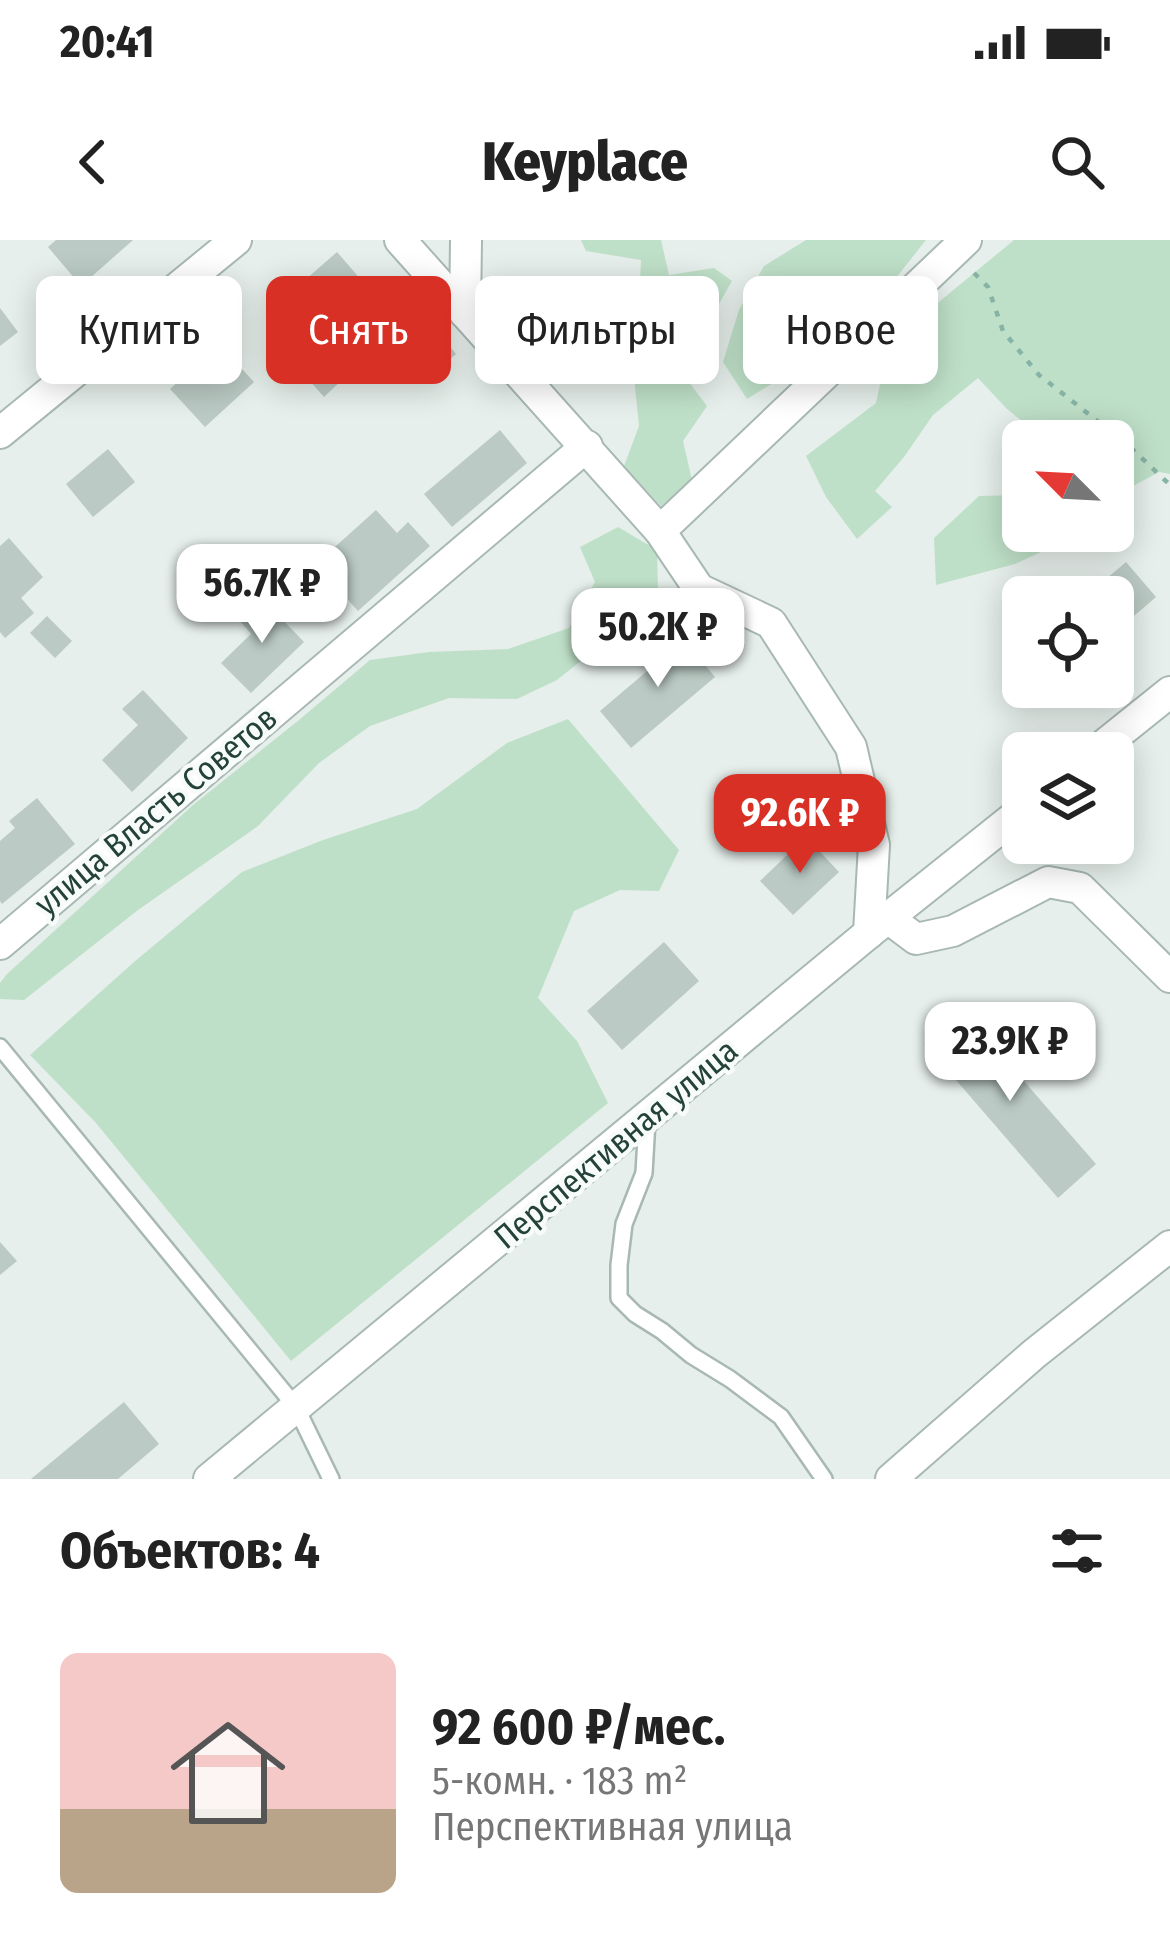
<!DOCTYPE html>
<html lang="ru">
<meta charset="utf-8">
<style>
:root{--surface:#fff;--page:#f2f2f2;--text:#222;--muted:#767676;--accent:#d93025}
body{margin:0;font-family:"Fira Sans Condensed",sans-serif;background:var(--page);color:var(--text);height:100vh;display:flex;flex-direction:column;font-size:45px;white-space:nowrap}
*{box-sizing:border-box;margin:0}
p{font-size:39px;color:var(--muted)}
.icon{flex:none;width:66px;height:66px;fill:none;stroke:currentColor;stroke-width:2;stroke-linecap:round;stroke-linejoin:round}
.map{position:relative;height:1239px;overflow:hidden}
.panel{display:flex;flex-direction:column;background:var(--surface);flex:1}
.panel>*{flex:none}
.guide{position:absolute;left:36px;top:36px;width:1098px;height:108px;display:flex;gap:24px}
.needle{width:78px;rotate:294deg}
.controls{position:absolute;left:1002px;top:180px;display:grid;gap:24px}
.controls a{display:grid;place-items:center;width:132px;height:132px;border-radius:18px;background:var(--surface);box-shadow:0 6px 30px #0003;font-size:60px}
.price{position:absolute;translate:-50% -102px;padding:0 27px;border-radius:24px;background:#fff;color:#222;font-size:39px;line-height:78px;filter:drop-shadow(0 3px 6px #0008)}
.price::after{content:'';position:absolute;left:50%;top:72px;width:36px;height:27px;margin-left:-18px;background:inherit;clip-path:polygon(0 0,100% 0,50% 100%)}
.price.selected{background:var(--accent);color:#fff}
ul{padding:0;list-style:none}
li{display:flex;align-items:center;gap:36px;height:300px;padding:0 60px}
li span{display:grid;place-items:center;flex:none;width:336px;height:240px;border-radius:18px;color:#555}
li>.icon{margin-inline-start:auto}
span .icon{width:144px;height:144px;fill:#fffc;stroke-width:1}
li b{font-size:51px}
h2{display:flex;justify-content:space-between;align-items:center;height:144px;padding:0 60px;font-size:51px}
.tag{padding:0 42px;border-radius:18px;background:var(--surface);box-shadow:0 6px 30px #0003;font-size:42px;line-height:108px}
.tag.selected{background:var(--accent);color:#fff}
.status{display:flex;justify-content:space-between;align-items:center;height:84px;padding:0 60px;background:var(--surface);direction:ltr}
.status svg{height:33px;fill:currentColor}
header{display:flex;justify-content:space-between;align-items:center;height:156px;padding:0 60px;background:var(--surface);font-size:54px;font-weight:800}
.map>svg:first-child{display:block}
.green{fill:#bfe0c8}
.building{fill:#bbcac4}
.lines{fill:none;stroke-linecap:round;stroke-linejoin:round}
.service-casing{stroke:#a8b8b2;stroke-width:20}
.minor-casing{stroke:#a8b8b2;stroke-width:34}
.path{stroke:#86b3a5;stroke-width:4.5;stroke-dasharray:6 9;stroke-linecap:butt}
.service{stroke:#fff;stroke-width:15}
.minor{stroke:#fff;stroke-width:30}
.labels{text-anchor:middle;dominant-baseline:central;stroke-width:9;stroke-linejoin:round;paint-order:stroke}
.street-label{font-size:33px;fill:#24423a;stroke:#f7fbf9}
</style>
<div class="status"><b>20:41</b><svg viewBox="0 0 49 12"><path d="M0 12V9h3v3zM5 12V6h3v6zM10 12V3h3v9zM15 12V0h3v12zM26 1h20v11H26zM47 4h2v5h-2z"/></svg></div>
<header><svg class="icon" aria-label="back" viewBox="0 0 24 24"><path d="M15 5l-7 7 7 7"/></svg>Keyplace<svg class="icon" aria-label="search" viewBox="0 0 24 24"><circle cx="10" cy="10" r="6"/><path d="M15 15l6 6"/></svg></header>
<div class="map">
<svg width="1170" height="1239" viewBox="0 0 1170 1239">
<rect width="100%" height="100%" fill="#e6efeb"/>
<g class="green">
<path d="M581,0H661L669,35L714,28L732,41L716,69L662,117L685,137L707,166L683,201L692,240L661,266L624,226L639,186L635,147L641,20L586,11Z"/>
<path d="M806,0H926L880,58L807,122L747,159L723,122L739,70L764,26Z"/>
<path d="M1014,0H1170V234L1159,232L1113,257V201H1046L1006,168L978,138L933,175L904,217L875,251L892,267L857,299L826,257L806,216L876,163L886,117L905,90Z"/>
<path d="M1023,248V291H1080L1074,297L1015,324L936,345L934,298L979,256L1017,255Z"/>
<path d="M618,287L657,310L658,348L628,383L557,440L517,459L449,458L370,486L319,523L258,586L138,670L24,760L0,759V743L7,734L193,565L299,480L370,420L429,412L508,409L569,388L595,342L580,307Z"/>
<path d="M568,479L679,610L659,651L620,650L574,671L538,758L577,801L608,863L291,1121L96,883L30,815L134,722L242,632L323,600L417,569L507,503Z"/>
</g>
<g class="building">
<path d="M56,0H133L81,46L48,7Z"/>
<path d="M337,12L369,49L320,90L289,54Z"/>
<path d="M0,68L18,92L0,106Z"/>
<path d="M438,92L456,114L428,138L410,117Z"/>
<path d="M219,104L254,142L205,187L170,149Z"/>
<path d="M317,106L345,137L324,157L296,125Z"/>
<path d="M500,190L527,223L452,287L424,254Z"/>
<path d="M108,209L135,242L93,277L66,244Z"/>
<path d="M376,270L397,293L408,282L430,306L358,371L316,324Z"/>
<path d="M9,298L43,337L21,358L34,373L5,398L0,392V306Z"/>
<path d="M1126,322L1156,357L1113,394V357H1085Z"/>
<path d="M262,358L304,402L251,453L221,423L251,394L239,380Z"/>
<path d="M47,376L72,401L55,418L30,393Z"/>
<path d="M676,390L715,437L631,508L600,471L659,421L651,411Z"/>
<path d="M1023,411V447H1051L1034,462L1004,427Z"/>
<path d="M143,450L188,498L132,552L102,520L138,485L122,469Z"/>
<path d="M37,558L75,604L2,664L0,661V601L15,588L9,581Z"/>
<path d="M806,597L839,632L793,675L760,641Z"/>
<path d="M664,702L699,741L622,810L587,771Z"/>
<path d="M962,770L1096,924L1058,958L924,803Z"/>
<path d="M0,1002L17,1021L0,1035Z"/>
<path d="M124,1162L159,1204L118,1239H31Z"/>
</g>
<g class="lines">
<g class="service-casing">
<g id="service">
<path d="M0,807L296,1167L331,1239"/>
<path d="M647,881L644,933L624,984L619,1025V1058L635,1074L662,1091L691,1115L730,1139L781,1177L824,1239"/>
</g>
</g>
<g class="minor-casing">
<g id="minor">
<path d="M400,0L660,291L699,349L771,383L851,507L874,605L869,693"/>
<path d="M465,73L466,0"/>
<path d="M0,193L236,0"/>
<path d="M660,291L966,0"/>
<path d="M1094,513L1170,452"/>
<path d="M888,678L916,699L953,691L1048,642L1080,648L1170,737"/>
<path d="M0,704L587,206"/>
<path d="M209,1239L869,693L1023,570"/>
<path d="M891,1239L1034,1114L1170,1006"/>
</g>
</g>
<path class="path" d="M974,33L988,47L1003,91L1039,135L1128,205L1170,245"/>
<use href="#service" class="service"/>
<use href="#minor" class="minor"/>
</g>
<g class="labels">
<g class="street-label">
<text transform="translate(156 571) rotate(-40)">улица Власть Советов</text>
<text transform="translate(616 904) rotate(-40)">Перспективная улица</text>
</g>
</g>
</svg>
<div class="controls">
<a><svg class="needle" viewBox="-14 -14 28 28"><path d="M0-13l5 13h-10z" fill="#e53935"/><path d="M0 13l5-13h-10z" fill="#767676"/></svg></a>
<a><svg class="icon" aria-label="locate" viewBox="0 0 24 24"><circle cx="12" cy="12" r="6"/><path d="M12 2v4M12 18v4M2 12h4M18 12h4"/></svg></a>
<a><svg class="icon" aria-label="layers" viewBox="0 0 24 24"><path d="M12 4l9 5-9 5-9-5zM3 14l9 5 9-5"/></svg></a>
</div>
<b class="price" style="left:262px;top:406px">56.7K ₽</b>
<b class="price" style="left:658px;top:450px">50.2K ₽</b>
<b class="price selected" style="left:800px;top:636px">92.6K ₽</b>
<b class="price" style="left:1010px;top:864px">23.9K ₽</b>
<div class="guide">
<a class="tag">Купить</a>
<a class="tag selected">Снять</a>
<a class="tag">Фильтры</a>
<a class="tag">Новое</a>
</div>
</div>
<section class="panel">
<h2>Объектов: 4<svg class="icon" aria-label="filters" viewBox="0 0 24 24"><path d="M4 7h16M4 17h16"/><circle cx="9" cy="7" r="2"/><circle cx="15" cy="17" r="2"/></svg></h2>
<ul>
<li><span style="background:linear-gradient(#f6c9c9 65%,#b9a48a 0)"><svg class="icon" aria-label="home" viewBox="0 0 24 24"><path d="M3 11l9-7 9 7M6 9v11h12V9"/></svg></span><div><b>92 600 ₽/мес.</b><p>5-комн. · 183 m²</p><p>Перспективная улица</p></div></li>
</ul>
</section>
